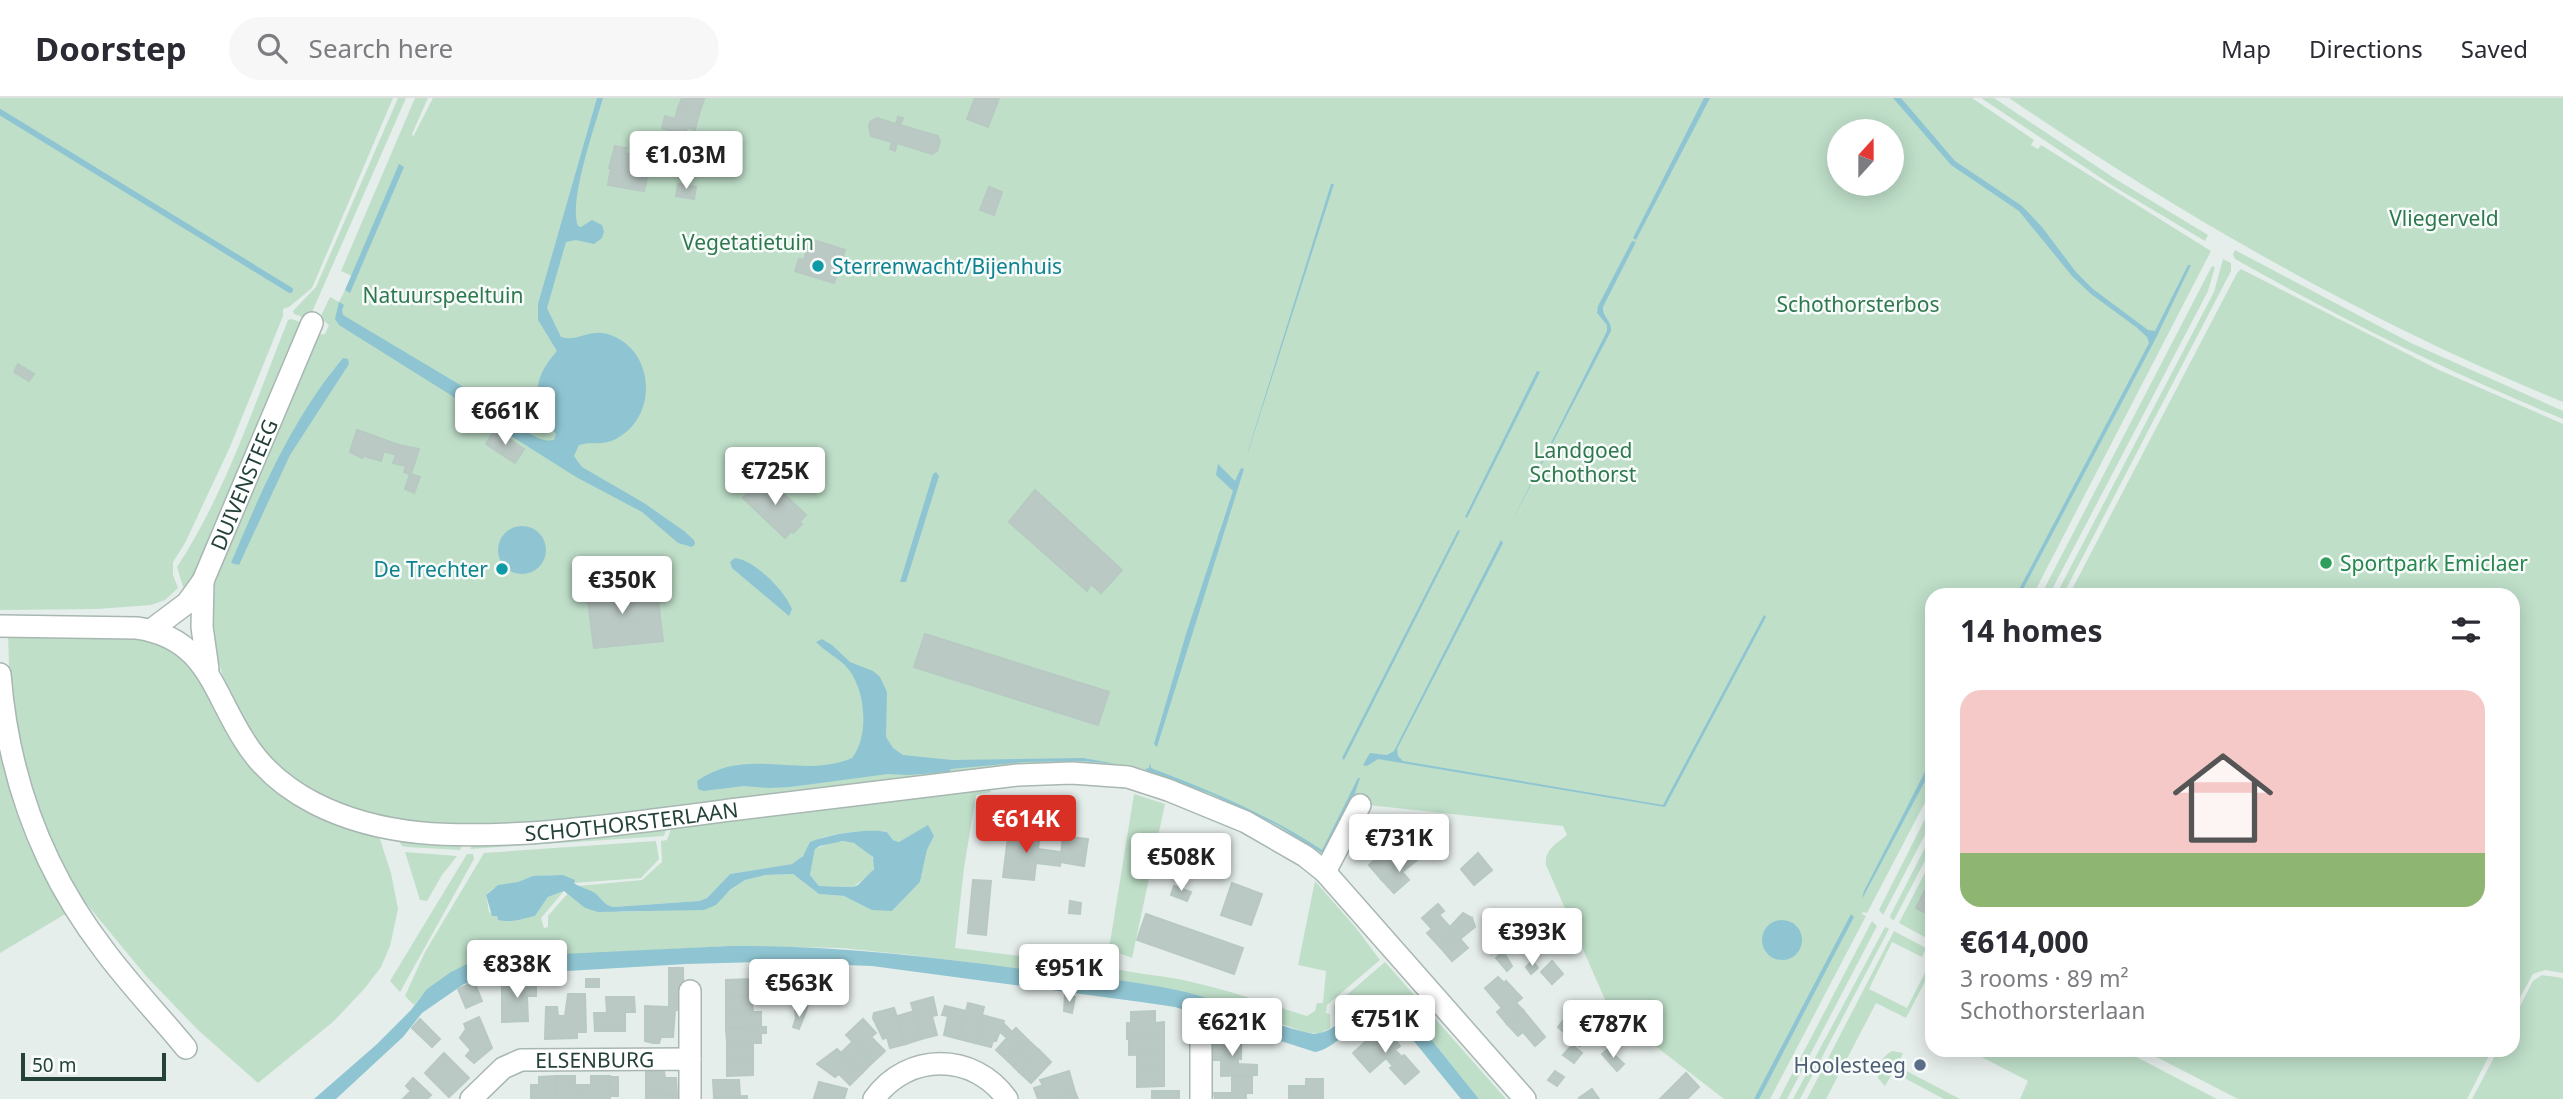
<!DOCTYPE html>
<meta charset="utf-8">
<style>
:root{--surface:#fff;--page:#f7f7f7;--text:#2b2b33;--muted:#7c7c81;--line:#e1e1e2;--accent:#d93025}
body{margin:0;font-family:"Noto Sans",sans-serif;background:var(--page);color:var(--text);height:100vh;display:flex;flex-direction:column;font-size:26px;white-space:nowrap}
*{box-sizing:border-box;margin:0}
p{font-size:23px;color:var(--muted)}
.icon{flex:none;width:38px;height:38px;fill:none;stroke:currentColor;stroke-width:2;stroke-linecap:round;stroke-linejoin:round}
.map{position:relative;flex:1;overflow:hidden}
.panel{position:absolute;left:1925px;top:490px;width:595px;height:469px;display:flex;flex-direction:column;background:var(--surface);border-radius:21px;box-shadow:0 4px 18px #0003}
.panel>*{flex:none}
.needle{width:46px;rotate:21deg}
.tools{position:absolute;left:1827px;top:21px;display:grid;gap:14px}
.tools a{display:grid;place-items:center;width:77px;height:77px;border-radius:50%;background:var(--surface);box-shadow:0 4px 18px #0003;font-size:35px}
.scale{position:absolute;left:21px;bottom:18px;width:145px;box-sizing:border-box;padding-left:7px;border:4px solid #24413a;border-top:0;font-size:19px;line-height:24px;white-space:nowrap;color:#24413a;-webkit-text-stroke:5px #f7fbf9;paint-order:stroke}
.price{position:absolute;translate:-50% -60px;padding:0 16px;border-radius:7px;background:#fff;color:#222;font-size:23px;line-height:46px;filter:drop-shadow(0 2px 4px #0008)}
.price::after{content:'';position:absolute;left:50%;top:42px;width:21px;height:16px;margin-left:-10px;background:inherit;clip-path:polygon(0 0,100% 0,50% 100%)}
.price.selected{background:var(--accent);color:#fff}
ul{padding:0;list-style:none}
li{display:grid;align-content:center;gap:14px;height:371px;padding:0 35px}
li+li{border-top:2px solid var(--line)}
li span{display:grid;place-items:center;height:217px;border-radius:21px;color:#555}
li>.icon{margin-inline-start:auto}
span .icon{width:126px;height:126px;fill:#fffc;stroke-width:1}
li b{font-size:30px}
h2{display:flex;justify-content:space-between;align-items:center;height:84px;padding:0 35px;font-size:30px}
header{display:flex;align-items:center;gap:42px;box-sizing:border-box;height:98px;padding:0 35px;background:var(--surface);border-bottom:2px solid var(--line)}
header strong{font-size:33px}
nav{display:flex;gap:38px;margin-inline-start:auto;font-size:24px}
.search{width:490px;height:63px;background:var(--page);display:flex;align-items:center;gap:18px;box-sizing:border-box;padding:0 24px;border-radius:38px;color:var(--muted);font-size:26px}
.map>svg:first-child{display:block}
.green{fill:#bfdfc9;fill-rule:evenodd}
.water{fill:#8fc5d2;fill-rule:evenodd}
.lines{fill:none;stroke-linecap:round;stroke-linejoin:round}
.stream{stroke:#8fc5d2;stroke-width:6}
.building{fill:#bbc9c4;stroke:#b8c8c2;stroke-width:2}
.minor-casing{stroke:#a8b7b2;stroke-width:24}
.minor{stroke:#fff;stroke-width:21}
.culture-dot{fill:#0f9aa8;stroke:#f7fbf9;stroke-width:2.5}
.leisure-dot{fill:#2e9e5b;stroke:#f7fbf9;stroke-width:2.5}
.service-dot{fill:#5c6f8a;stroke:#f7fbf9;stroke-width:2.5}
.labels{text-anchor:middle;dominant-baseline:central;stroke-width:5;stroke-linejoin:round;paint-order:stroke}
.park-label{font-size:21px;fill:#2e784e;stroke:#f7fbf9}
.culture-label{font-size:21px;fill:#0d838f;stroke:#f7fbf9;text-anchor:start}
.street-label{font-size:21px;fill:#24413a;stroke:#f7fbf9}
.leisure-label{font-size:21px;fill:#27864d;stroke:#f7fbf9;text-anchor:start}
.service-label{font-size:21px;fill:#4e5e75;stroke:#f7fbf9;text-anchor:end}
</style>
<header>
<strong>Doorstep</strong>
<div class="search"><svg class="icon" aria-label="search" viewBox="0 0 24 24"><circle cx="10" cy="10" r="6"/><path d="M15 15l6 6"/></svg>Search here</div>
<nav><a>Map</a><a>Directions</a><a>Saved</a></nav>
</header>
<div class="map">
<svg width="2563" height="1001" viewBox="0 0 2563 1001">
<rect width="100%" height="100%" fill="#e6eeeb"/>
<g class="green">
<path d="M0,0H393L312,190L289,209L283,211V218L230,349L185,445L173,464V477L178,490L165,502L151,507L97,511L0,512Z"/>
<path d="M398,0H406L309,221L294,216L293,213L316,189Z"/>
<path d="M415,0H428L412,36L413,39L433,0H1972L2034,42L2031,47L2038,51L2041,47L2211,153L2033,497H1932V691L1867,815L1863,814L1862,816L1866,818L1770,1001H1724L1610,913L1546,767C1544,752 1556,746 1567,737L1563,728L1359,706L1327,761L1125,673L583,727L421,730L367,717L304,690L275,669L248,635L228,595L212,542L209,488L316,237L325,236L329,227L320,220L330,199L339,204L352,178L341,173ZM1839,33H1892V86H1839Z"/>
<path d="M1981,0H1994L2117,82L2208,137L2205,143L2113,88Z"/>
<path d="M2009,0H2563V304C2367,224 2184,119 2009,0Z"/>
<path d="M2235,152L2411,245L2563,313V321C2451,275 2341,221 2235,161L2233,156Z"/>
<path d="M2223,161L2231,165V173L2063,497H2056L2214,194Z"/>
<path d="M2212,168L2215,169L2208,193L2049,497H2041Z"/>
<path d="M2241,171L2439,272L2563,326V875L2545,872L2533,876L2513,912V497H2069L2237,175Z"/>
<path d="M291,221L307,226L209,455L185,495L177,469C226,394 255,305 288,222Z"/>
<path d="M8,536L148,540L187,559L234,641L379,738L391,775L398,811L390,848L381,869L365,890L334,923L258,985L198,932L147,879L70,786L31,697L10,600Z"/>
<path d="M0,655L14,708L28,746L67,815L0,855Z"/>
<path d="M988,688L991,694L976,697L964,770L955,850L1108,869C1133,876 1158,877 1183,882C1225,891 1266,905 1307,918L1315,913L1317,905H1323L1326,873L1298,867L1315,783L1356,830L1380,862L1327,907L1326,915L1330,916V930L1319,936L1304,934L1224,905L1177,892L910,857L841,850L729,848L489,861C460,866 432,884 414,907L405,898L425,854L484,755L656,743L659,761L641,780L574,785C555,771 536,780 516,785C502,788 496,786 486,797L489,814C514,829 510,819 535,818L548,799L564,793L541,820L544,830L548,829V818L568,795L585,810L622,814L704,811L745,782L766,777L793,776L819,796L844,798L865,807L892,813L920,784L927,752L934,738L916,735L899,744L893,742L887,734C874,731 826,735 816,743C807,751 802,761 792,766L730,776L707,800L699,803L613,809C600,805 592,792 578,788L642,782L662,764L661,743L667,742L673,725Z"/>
<path d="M1134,696L1165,706L1132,860L1109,851Z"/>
<path d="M1932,707V723L1883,817L1879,812Z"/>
<path d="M668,726L664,738L470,751L473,747Z"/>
<path d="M1932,736V749L1894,822L1891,821L1890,818Z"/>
<path d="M395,737L464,744L460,752L407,749L402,748Z"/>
<path d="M847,743C860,746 873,755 875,767L871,776L853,789L819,788L810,777L815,751L833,744Z"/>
<path d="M405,754L457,758L442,777L427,803L420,802Z"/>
<path d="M467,756H473L474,761L400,894L390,883Z"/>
<path d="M1932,761V843L1899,825Z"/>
<path d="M1872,823L1877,828L1787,1001H1779Z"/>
<path d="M1885,829L1889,831L1800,1001H1793Z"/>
<path d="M1894,833L1926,850L1922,859L1892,844L1869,891L1907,910L1932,861V870L1906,920L1876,905L1826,1001H1807Z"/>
<path d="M1385,864L1506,1001H1479L1401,904C1371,887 1358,912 1335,927L1334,908Z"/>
<path d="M2542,877L2563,880V1001H2472L2498,952H2513V922L2533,883Z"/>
<path d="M1968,952H2123L2217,1001H2020L2028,983Z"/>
<path d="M2143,952H2492L2467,1001H2238Z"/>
<path d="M1892,953L1903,955L1897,968L1960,1001H1944L1893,974L1885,988L1878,980C1877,970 1882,958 1892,953Z"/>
</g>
<g class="water">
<path d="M597,0H603C595,28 568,104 578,128L581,129L592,122L602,127L604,134L602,140L594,146L576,142L566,144L547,210L561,239C579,245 590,228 613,238C656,256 657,320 616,341C604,348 591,343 579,347L574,358L582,369L644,405L684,433L694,442L695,446L692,449L678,445L642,414L576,379L492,326L491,322L486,318L487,316L473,311L339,227L335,221L339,204L344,207L342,212L343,217L477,297L479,304L496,315L500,313C515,322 535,346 554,342L556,336C533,304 530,283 557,253L538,222V206Z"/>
<path d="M1704,0H1710L1636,142L1633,140Z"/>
<path d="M1893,0H1901L1955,63L2022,108L2042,129L2076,174L2093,191L2148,232L2155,233L2188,167H2191L2156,240L2020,497H2016L2149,245L2147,239L2136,229L2091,196L2072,178L2019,113L1951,67Z"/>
<path d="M399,66L404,69L350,195L345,192Z"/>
<path d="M1331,86H1334L1248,354V353Z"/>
<path d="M1632,143L1636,144L1603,209C1602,219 1612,222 1611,233L1512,423L1607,233V227L1597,215L1598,208Z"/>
<path d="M343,260L348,261L349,266L290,357L239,467L231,465C261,393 292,321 343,260Z"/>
<path d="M1537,273L1540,274L1467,420L1465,419Z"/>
<path d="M1218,366L1235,383L1241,370L1244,371L1157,649L1154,646L1186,536L1233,393L1216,377Z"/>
<path d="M936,374L939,378L906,484H900L933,376Z"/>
<circle cx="522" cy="452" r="24"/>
<path d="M1458,432L1460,433L1344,662L1342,660Z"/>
<path d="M1501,442L1503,445L1397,651L1398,658L1403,663L1663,707L1764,517L1766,519L1665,709L1378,661L1367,668L1363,667L1370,655L1387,657L1394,653Z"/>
<path d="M735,460C756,463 784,492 792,511L789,518L732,470L730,464Z"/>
<path d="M822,541L832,547L850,564L873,573L880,579L887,594L886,639L893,650L903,657L952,662L1083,660L1117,666L1082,663L1025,664L951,671L950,674L908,677L888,676L790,689L768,690L744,688L703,693L698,691L697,683C747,647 802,682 852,660C869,639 866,594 849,572C840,560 826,555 816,544Z"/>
<path d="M1932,660V670L1862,801L1864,793Z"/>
<path d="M1150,665L1151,670C1211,693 1269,717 1322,752L1358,680H1360L1354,698L1325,757L1277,727L1211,696L1149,674L1145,671L1149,670Z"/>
<path d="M928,727L934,738L927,752L920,784L892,813L872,812L844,798L819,796L793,776L766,777L745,782L730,792L716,807L704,812L598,814L585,810L564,793L548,799L535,818C520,821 514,825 498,822L497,818H492L486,797L498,787L518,784L533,778L563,777L575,782L574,785C581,790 589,791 595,795C602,801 603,806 613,809L699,803L707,800L730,776L792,766L803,758L810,744C830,736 866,730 887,734L893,742L899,744ZM843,743L854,745L873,759L874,771L858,787L853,789L819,788L810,777L815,751L820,748Z"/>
<path d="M1851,816L1854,819L1759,1001H1754Z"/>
<circle cx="1782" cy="842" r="20"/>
<path d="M729,848C831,847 930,859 1030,872C1079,878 1129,882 1177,892C1224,902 1267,927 1314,936C1349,934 1361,881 1401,904L1479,1001H1461L1391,915C1364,904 1343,950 1315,954L1175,909L1141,904L872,868L760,864L686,866L499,877L464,886L422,915L403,939L336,1001H314L376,947L411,912L427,891L451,874L471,864L562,856Z"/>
</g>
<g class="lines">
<path class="stream" d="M0,14L290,192"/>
</g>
<g class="building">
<path d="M682,0L704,1L699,16L678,10Z"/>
<path d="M975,0H999L988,29L967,21Z"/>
<path d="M678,10L699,16L695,32L687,29L685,37L662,30L665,18L675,21Z"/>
<path d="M898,19L903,20L900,27L938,38L940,43L937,53L932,56L897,45L895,53L890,51L892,44L871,38L869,29L870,24L877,20L896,26Z"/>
<path d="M615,48L626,50L625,55L646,60L645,63H651L644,93L608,87L611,70H609Z"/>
<path d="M678,86L696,89L694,101L676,98Z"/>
<path d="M989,89L1002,94L994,117L980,112Z"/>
<path d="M810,141L845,152L834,185L795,173L799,161L804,162Z"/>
<path d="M18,266L34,276L29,283L14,274Z"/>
<path d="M357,332L399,347L419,351L411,376L420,379L414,395L405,391L410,376L404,374L406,368L393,365L396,357L384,353L381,363L364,358L362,360L350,354Z"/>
<path d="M495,332L524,351L515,365L486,346Z"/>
<path d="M764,377L806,417L799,424L802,426L793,435L791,433L785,440L743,400Z"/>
<path d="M1035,392L1122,472L1101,495L1091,486L1087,493L1009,424Z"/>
<path d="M607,473L610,500L657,494L663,543L594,550L588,502H592L589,475Z"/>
<path d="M925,536L1109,594L1098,627L914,569Z"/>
<path d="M1364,722L1374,727L1364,746L1354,741Z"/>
<path d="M1009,731L1040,735L1038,751L1061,754L1060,768L1036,765L1034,782L1003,779Z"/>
<path d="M1063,738L1088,741L1084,768L1060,764Z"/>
<path d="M1405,748L1411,755L1381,781L1369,767L1389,749L1396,756Z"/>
<path d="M1411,755L1417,762L1402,774L1409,782L1394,795L1381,781Z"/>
<path d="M1478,755L1492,772L1474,787L1461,771Z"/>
<path d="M1932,779V818L1916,810Z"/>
<path d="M973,782L991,783L986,837L968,835Z"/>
<path d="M1232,785L1262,796L1251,827L1221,817Z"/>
<path d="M1174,788L1191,794L1187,803L1171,797Z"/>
<path d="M1070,803L1081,805L1080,816L1069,815Z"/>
<path d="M1438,806L1444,813L1439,817L1450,829L1463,815L1472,820L1440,849L1427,835L1432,831L1422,820Z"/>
<path d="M1146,816L1243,850L1234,876L1137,842Z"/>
<path d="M1472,820L1475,829L1460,841L1468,850L1452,863L1440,849Z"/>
<path d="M1503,853L1512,868L1507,873L1496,860Z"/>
<path d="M1532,863L1538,870L1531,876L1526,869Z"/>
<path d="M1552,863L1563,876L1552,886L1541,874Z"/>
<path d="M669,870H683L684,912H675L673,939H661L659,945H653L645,943V908L669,909Z"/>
<path d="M516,879H529L531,884L536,883V898H527L528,923L502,924V887H514Z"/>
<path d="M1498,879L1504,885L1506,883L1522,900L1516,905L1523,912L1507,926L1497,914L1502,910L1485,890Z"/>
<rect x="586" y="881" width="13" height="8"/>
<path d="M752,881V892H769V898H726V882Z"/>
<path d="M474,884L482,903L466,910L458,891Z"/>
<path d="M568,896H585L586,934H577V940L545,941L546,909H557L558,918H565Z"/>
<path d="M805,897L810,900L806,913H795V910H799Z"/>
<path d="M1065,897L1075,899L1072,915L1064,913Z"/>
<path d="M726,898H769V905H752L753,913L726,914Z"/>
<path d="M606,899H634L635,914H625V933H595L594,915H607Z"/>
<path d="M933,899L937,917L932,918L937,937L921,941L911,905Z"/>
<path d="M968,905L984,909L975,945L959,941Z"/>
<path d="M1576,906L1599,925L1580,948L1558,929Z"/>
<path d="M945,908L966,913L959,941L944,937L948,918L942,917Z"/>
<path d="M894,910L906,946L890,950L887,939L883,941L873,920L874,915Z"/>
<path d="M1523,912L1545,939L1535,948L1523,934L1518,938L1507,926Z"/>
<path d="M795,913H806L799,931L793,929L796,920Z"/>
<path d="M914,913L921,941L906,946L898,918Z"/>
<path d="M1155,913V925L1164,924V941H1127V925H1131V914Z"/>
<path d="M726,914H761V929H766L726,930Z"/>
<path d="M982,917L1004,923L996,943H993L991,949L975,945Z"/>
<path d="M479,919L492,950L474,965L466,958L471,952L460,940L466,931L464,926Z"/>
<path d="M420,921L440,941L432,949L412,930Z"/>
<path d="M863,921L876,935L871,939L885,953L873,964L846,937Z"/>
<path d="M1003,925L1012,934L1016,930L1028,942L1008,963L996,952L1007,940L1000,934Z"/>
<path d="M1383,928L1400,948L1395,952L1402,959L1404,957L1419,974L1405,986L1390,970L1393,968L1386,960L1370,974L1353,955Z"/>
<path d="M766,929V935H761V945H727L726,930Z"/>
<path d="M1129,941H1164V956L1129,957Z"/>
<path d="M1241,941V961H1238V966L1257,967V977L1221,978V962H1214V942Z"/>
<path d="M1028,942L1039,952L1019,974L1008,963Z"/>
<path d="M853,943L873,964L862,975L842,954Z"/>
<rect x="727" y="945" width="26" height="16"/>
<path d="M1572,947L1582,955L1574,965L1563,957Z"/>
<path d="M837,951L862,975L850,987L839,976L835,979L817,966Z"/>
<path d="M1608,951L1624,966L1617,973L1602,956Z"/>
<path d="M1039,952L1051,964L1031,985L1019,974Z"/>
<path d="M444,955L469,980L449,999L425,975Z"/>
<rect x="1137" y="956" width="27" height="16"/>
<path d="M727,961H753V977L727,978Z"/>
<path d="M1137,972H1164V988L1137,989Z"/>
<path d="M1069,973L1075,994L1052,1001H1038L1034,990L1043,987L1040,982Z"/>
<path d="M1555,973L1564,979L1557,988L1548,982Z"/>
<path d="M646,974H664L665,980H676L677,997L646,998Z"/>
<path d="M1686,975L1699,989L1687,1001H1660Z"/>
<path d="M556,978L557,1001H531V987H539V979Z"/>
<path d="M556,978H575V987H582L583,1001H557Z"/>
<path d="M591,978H610V1001H583L582,987H591Z"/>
<path d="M1252,978V995H1246V1001H1215L1214,995H1232V979Z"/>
<path d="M609,979H618V998H610Z"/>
<path d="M413,980L431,997L427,1001H403L411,993L406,988Z"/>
<path d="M1306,981H1323V1001H1289V988H1306Z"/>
<path d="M713,982H739L740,998L714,999Z"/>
<path d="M819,984L847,991L844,1001L814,1000Z"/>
<path d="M1592,991L1599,1001H1580L1579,1000Z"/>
<rect x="1152" y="993" width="27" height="8"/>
<path d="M1075,994L1078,1001H1052Z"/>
<path d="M677,997V1001H646V998Z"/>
<path d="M747,998V1001H714V999Z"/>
</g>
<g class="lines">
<g class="minor-casing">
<g id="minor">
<path d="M203,483L202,529L208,571"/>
<path id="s1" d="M0,528L137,530C206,540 212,592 244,642C261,670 285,690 314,705C382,740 456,739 530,735C597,730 663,721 730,712C826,700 922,689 1018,677L1072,675L1128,679L1168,692L1246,724L1305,758L1325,774L1525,1001"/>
<path id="s2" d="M151,532L187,505L203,483L312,225"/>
<path d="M0,576C8,679 41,770 104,852C129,886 159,917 186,950"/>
<path d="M1325,774L1360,707"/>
<path d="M1201,942V1001"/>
<path d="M690,961V893"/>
<path id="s3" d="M471,1001L503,970L521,962L690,961V1001"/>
<path d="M874,1001C907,954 974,954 1007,1001"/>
</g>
</g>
<use href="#minor" class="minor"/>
</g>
<g class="culture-dot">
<circle cx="818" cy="168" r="7"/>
<circle cx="502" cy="471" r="7"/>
</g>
<circle class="leisure-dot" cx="2326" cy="465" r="7"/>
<circle class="service-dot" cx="1920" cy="967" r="7"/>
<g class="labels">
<g class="park-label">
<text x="2444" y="120">Vliegerveld</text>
<text x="748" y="144">Vegetatietuin</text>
<text x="443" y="197">Natuurspeeltuin</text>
<text x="1858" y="206">Schothorsterbos</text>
<text x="1583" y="352">Landgoed<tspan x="1583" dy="24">Schothorst</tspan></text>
</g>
<g class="culture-label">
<text x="832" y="168">Sterrenwacht/Bijenhuis</text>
<text x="488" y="471" text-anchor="end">De Trechter</text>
</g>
<g class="street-label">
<text stroke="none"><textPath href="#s2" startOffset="177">DUIVENSTEEG</textPath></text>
<text stroke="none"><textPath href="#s1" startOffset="718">SCHOTHORSTERLAAN</textPath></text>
<text stroke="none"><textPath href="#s3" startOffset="138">ELSENBURG</textPath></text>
</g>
<g class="leisure-label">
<text x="2340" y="465">Sportpark Emiclaer</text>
</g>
<g class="service-label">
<text x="1906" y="967">Hoolesteeg</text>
</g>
</g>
</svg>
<div class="tools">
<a><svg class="needle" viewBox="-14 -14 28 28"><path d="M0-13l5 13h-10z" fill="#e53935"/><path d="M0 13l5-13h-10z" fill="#7c7c81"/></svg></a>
</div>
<div class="scale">50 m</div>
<b class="price" style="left:686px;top:93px">€1.03M</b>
<b class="price" style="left:505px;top:349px">€661K</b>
<b class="price" style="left:775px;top:409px">€725K</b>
<b class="price" style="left:622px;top:518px">€350K</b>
<b class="price selected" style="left:1026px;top:757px">€614K</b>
<b class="price" style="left:1399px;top:776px">€731K</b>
<b class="price" style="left:1181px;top:795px">€508K</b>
<b class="price" style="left:1532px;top:870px">€393K</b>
<b class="price" style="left:517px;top:902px">€838K</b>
<b class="price" style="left:1069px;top:906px">€951K</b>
<b class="price" style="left:799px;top:921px">€563K</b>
<b class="price" style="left:1385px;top:957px">€751K</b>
<b class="price" style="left:1232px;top:960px">€621K</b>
<b class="price" style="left:1613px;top:962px">€787K</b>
<section class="panel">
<h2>14 homes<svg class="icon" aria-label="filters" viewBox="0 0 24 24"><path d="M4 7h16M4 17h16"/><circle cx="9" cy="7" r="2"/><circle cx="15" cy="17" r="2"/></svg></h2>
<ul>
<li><span style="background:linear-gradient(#f6c9c9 75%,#8fb573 0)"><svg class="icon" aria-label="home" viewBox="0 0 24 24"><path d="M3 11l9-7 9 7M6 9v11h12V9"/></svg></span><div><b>€614,000</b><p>3 rooms · 89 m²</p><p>Schothorsterlaan</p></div></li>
</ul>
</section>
</div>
